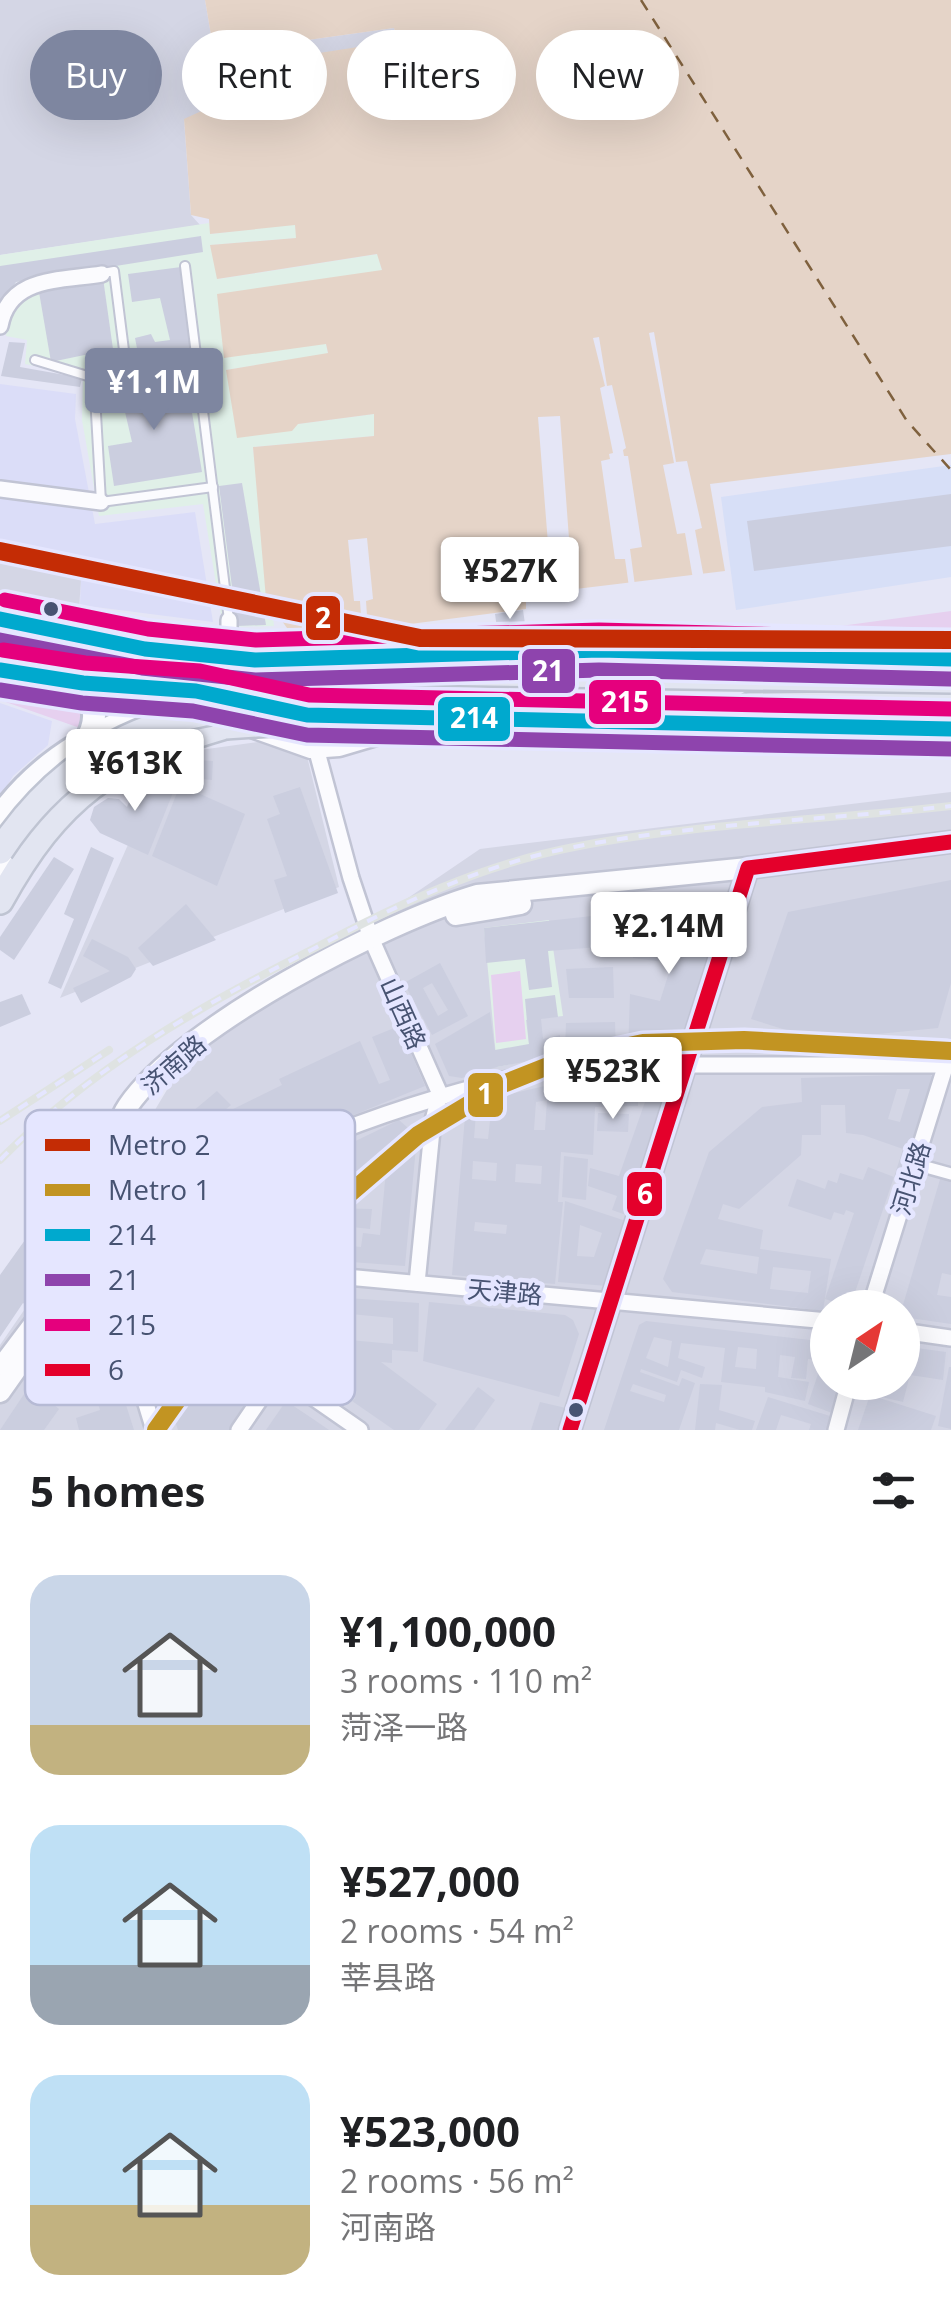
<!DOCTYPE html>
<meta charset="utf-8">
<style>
:root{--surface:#fff;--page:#f6f6f6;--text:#202124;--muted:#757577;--accent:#7e86a0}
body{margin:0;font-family:"Open Sans","Noto Sans SC",sans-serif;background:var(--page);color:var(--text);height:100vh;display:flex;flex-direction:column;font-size:38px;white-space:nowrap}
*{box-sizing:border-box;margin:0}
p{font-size:32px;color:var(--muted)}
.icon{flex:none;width:55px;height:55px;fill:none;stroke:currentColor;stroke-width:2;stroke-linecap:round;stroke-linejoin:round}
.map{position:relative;height:1430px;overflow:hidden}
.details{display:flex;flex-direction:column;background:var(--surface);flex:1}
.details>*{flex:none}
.banner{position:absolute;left:30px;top:30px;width:892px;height:90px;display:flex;gap:20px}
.needle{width:65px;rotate:35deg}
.fabs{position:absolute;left:810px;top:1290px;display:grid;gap:20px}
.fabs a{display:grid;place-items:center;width:110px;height:110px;border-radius:50%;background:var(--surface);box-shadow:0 10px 40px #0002;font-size:50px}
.price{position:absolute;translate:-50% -85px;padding:0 22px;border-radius:10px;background:#fff;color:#222;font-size:32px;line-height:65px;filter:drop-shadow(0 2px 5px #0008)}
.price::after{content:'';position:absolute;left:50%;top:60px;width:30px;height:22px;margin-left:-15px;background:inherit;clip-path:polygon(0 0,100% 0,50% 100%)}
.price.active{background:var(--accent);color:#fff}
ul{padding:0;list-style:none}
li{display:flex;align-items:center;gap:30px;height:250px;padding:0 30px}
li span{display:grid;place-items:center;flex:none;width:280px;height:200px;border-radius:30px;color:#555}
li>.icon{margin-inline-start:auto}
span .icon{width:120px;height:120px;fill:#fffc;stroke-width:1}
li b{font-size:42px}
h2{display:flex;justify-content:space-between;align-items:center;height:120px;padding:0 30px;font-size:42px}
.chip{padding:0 35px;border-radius:45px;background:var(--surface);box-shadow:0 10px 40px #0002;font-size:35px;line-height:90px}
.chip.active{background:var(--accent);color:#fff}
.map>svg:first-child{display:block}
.residential{fill:#dbddf8}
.commercial{fill:#d7dff7}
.industrial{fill:#d4d6e5;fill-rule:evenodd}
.education{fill:#e0f0e8}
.green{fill:#e6d0ef}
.water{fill:#e5d4c8}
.pier{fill:#e5e6f6}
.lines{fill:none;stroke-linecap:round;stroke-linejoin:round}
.ferry{stroke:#7f613e;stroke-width:2.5;stroke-dasharray:12 10;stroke-linecap:butt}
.building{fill:#cbcedf;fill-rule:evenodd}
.service-casing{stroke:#c1c4d4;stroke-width:12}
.pedestrian-casing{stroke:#c1c4d4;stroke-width:16}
.minor-casing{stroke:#c1c4d4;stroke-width:20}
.tertiary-casing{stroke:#c1c4d4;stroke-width:25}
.secondary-casing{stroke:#bfc3d3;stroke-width:28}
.trunk-casing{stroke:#bfc4d2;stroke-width:30}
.service{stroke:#fbfbfe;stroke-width:8}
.pedestrian{stroke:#fbfbfe;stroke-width:11}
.minor{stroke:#fbfbfe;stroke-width:15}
.tertiary{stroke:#fbfbfe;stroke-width:20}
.secondary{stroke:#fbfbfe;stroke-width:22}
.trunk{stroke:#e2e5f1;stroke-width:25}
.rail-casing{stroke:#dfe3e2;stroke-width:8}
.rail{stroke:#e5e6ff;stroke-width:4;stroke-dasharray:11;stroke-linecap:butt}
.trunk-bridge-casing{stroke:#bfc4d2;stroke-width:30;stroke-linecap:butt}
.trunk-bridge{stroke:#e2e5f1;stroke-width:25}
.bus-1-casing{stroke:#e5e6ff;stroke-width:22}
.bus-2-casing{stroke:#e5e6ff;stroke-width:22}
.bus-3-casing{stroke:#e5e6ff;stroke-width:22}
.bus-4-casing{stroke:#e5e6ff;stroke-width:22}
.bus-1{stroke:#00a9ce;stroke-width:15}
.bus-2{stroke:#8e44ad;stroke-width:15}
.bus-3{stroke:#e5007d;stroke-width:15}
.bus-4{stroke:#e4002b;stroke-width:15}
.metro-1-casing{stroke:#e5e6ff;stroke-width:25}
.metro-2-casing{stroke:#e5e6ff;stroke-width:25}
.metro-1{stroke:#c42c05;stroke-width:18}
.metro-2{stroke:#c29422;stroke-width:18}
.bus-dot{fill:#475372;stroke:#e5e6ff;stroke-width:4}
.labels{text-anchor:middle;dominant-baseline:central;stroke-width:9;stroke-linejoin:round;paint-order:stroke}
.street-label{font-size:25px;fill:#475372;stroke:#e5e6ff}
.key{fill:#e5e6ff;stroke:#b6bad5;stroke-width:2.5}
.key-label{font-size:28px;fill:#475372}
.line-badge{stroke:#e5e6ff;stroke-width:4}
.badge-label{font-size:28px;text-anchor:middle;font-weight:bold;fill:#fff}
</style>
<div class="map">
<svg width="951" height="1430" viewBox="0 0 951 1430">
<rect width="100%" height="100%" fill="#e5e6f6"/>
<g class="residential">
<path d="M0,384L76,394L75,419L95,524L195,512L213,622L80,605L81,580L0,559Z"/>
<path d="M0,703L52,721L48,745L13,776L0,798Z"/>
</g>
<path class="commercial" d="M951,465V577L736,610L721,497Z"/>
<g class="industrial">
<path d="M0,0H205L214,53L394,28L398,42L216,69L223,101L184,120L191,215L200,225L0,255Z"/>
<path d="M0,559L81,580L79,609L0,592Z"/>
<path d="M302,736L339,887L60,998L162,768L200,750Z"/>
<path d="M951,792V1430H0V1345L107,1190L195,1043L480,849ZM828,1308H902V1382H828Z"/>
</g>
<g class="education">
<path d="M209,223L211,234L295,224L297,238L211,245L218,279L378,254L382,271L217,295L326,344L328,354L226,370L298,424L374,414V436L253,447L274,626L223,627L203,504L99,516L82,420L83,375L25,364L27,340L6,336L9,314L27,295L102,279L100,268L16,282L4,300H0V255Z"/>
<path d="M549,920L563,1016L526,1020L531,1060L497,1067L484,928Z"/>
</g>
<g class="green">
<path d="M951,611V628L811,630Z"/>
<path d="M0,690L70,698L84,718L80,728L0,700Z"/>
<path d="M520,971L526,1039L496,1043L491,975Z"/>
</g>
<path class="water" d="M205,0H951V454L710,484L725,571L526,595V609L295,639L266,599L253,447L374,436V414L298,424L292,431L237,438L226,370L328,353L326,344L224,358L217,294L382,270L377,254L217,279L210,245L296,238L295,225L210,234L209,219L191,215L184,119L223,101L216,69L397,41L394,28L214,53Z"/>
<g class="pier">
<path d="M654,332L676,462L687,461L702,528L695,530L704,578L693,579L685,533L677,534L663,465L674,463L649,333Z"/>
<path d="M599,337L607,386L612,385L626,448L623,450L624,456H628L642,547L630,549L635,586L629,587L625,559H615L601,461L610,459L609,454L613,453L600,388L605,386L593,338Z"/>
<path d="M560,416L571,566L562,567L565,591L561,592L559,568L550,569L538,417Z"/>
<path d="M367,538L373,599L366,601L368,630L362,631L360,601H354L348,540Z"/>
</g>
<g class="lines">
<path class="ferry" d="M641,0L907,421L951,470"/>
</g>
<g class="building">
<path d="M201,236L203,252L16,282L4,300L0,299V266Z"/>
<path d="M181,267L192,356L140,364L135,338L151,334L155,342L170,340L160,298L132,302L128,274Z"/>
<path d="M103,278L113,349L51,362L39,292Z"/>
<path d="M9,342L25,343L20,367L82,378L80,387L1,376Z"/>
<path d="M186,377L202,472L114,486L108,446L132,442L125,412L102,413L101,396L125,394V387Z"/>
<path d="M242,483L266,625L237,626L219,486Z"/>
<path d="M951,494V546L754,571L747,521Z"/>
<path d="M523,610L526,631L498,635L495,614Z"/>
<path d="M182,759L213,761L212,780L182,777Z"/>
<path d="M141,772L176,785L148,855L100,833L90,820L94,807L108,798L119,799L127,807Z"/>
<path d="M180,785L245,814L217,886L152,856Z"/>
<path d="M300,787L338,893L285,913L274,880L287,876L267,819L280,814L273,796Z"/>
<path d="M91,847L114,858L61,989L48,983L74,919L64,914Z"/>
<path d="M54,857L74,869L14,960L0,950V937Z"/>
<path d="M951,880V983L938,1028L818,1040L751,1019L788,912Z"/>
<path d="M186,904L216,940L153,966L138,948Z"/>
<path d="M610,914L612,946L548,951L552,987L529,990L525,959L486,963L484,928Z"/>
<path d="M699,915L718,922L684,1032L667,1048L628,1052L630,994L660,1001L672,963L633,958L632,920Z"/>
<path d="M92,939L128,957L136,969L131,977L81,1003L73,988L110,971L83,956Z"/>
<path d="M440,963L468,1016L432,1035L404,983ZM432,983L448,1010L438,1016L423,988Z"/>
<path d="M613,967L614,998H569L566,969Z"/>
<path d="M22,994L31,1014L0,1027V1002Z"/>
<path d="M555,995L558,1017L541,1019L543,1039L560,1035L562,1055L497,1067L462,1078L449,1076L435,1044L490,1012L495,1050L529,1044L525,999Z"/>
<path d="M615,1022L616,1052L565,1051L566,1023Z"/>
<path d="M399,1026L425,1086L307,1134L192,1195L143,1174L142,1155L153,1149L193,1170L218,1159L203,1131L218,1124L215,1118L282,1085L279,1079L360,1041L379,1084L390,1080L372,1037Z"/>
<path d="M930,1074L935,1080L904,1181L894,1177L903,1149L863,1135L846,1133L845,1105H821V1135H802L801,1155L739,1209L723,1204L718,1219L763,1230L760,1249L831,1259L823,1311L672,1292L663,1279L709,1152L762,1107L802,1102L801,1078ZM897,1089H910L900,1122L888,1119ZM706,1249L759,1257L757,1274L700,1264ZM773,1267L811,1271L808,1293L770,1289Z"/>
<path d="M661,1081L670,1090L629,1216L612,1210L617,1196L588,1186L590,1168L619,1176L646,1099L638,1098V1106L595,1107L593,1155L561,1152L558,1202H563L555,1284L452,1275L466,1104L562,1082ZM547,1100L545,1130H534L536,1102ZM491,1111L488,1139L474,1138L476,1114ZM473,1161L497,1163L496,1181L472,1179ZM516,1164L542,1166L541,1184L515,1182ZM475,1222L507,1225L506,1234L474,1231Z"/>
<path d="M217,1091L231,1105L179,1148L167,1133Z"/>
<path d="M598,1113L629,1114L628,1132L597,1131Z"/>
<path d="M399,1120L417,1136L405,1266L205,1251L194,1219ZM387,1160L380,1235L363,1233L361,1247L341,1245L343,1226L370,1229L372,1209L329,1208L373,1187L365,1170ZM302,1183L313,1208L276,1206L289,1220L287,1242L274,1241L275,1231L241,1227Z"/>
<path d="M103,1128L110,1133L111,1163L102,1177L111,1183L26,1305L23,1303L0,1337V1275L30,1233L42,1242L91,1169L83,1164Z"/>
<path d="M564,1156L588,1159L586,1200L562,1197Z"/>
<path d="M868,1167L894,1177L850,1307L825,1299L854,1213L846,1210L844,1215L834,1212L831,1220L788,1206L797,1179L825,1189L828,1180L837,1183L840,1173L863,1180Z"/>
<path d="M941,1176L951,1179V1275L942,1273L937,1295L951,1297V1324L910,1318L904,1313L903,1305Z"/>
<path d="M565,1201L626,1221L607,1286L558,1282ZM580,1225L602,1233L594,1257L577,1256Z"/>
<path d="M225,1281L334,1292L333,1297L419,1303L418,1352L392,1350V1363L381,1362L437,1404L419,1430H394L352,1401L355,1398L344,1390L350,1340L393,1344V1318L329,1312L317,1352L302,1376L213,1311Z"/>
<path d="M429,1302L565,1315L573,1320L579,1334L559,1397L423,1361Z"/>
<path d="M646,1321L828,1342V1361L808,1359L806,1379L791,1378L795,1357L780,1355L778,1377L766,1375L809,1382L805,1401L765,1392V1387L721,1382L725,1348L681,1343L678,1358L705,1367L702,1378L681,1370L677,1382L641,1369L640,1372L679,1386L682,1378L695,1383L679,1430H604L639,1325ZM654,1337L672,1341L668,1367L646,1358ZM738,1347L757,1349L756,1369L735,1367ZM633,1384L666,1395L664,1402L630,1391Z"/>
<path d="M71,1324L102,1330L134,1430H79L76,1418L100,1410L84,1358L53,1404L59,1409L44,1430H0Z"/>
<path d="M182,1337L190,1343L193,1338L260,1387L232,1430H178L160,1375L161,1364Z"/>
<path d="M902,1346L946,1352L943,1380L910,1375L903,1402L877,1396L881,1382H902Z"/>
<path d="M821,1365L828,1367V1382H842L832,1413L808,1404Z"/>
<path d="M949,1367H951V1429L938,1426Z"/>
<path d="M700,1384L722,1385L719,1410L755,1421L752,1430H740L716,1423L715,1430H695Z"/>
<path d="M478,1387L495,1400L474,1430H445Z"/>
<path d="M870,1395L936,1416L931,1430H858Z"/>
<path d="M768,1397L830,1416L826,1430H809L811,1424L781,1415L776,1430H756Z"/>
<path d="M286,1401L313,1419L329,1430H266Z"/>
<path d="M540,1402L566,1408L559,1430H531Z"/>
</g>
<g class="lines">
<g class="service-casing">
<g id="service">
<path d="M185,266L229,620"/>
<path d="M103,273L114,271L127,374"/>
<path d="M35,360L94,378L197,366"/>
<path d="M94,378L101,502L213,487"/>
</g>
</g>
<g class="pedestrian-casing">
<path id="pedestrian" d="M915,1164L951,1174"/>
</g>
<g class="minor-casing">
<g id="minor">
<path d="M0,326C9,276 60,281 102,274"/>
<path d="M0,489L101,502"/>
<path d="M229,657V620"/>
<path d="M316,748L351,878L371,938L440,1094L433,1120L417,1283"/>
<path d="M171,1214C219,1190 266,1161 315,1141C399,1106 484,1082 573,1065H951"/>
<path d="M182,1262L828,1321"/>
<path d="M180,1296L278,1373L360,1430"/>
<path d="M870,1308L951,1048"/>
<path d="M105,1313L128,1345L154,1430"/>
<path d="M902,1331L951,1338"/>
<path d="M239,1430L278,1373"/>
<path d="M836,1430L849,1382"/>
</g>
</g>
<g class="tertiary-casing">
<g id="tertiary">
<path d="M249,726L311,748L339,746L413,724"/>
<path d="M456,915L521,904"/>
<path d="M128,1194L133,1123"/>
<path d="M127,1201C111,1174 110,1133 128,1106C184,1025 383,923 477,895L748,868L951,842"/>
<path d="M0,1369L127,1201L147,1202L171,1214C227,1357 68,1335 81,1264"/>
<path d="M0,1392L24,1358"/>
<path d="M570,1430L748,868"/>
</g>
</g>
<g class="secondary-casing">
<g id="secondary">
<path d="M0,619L75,637L248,658"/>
<path d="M300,660L608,649"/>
<path d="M0,670L83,683L196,691L249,703"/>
<path d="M83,683C93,703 99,715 89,736"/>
<path d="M320,716L423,720"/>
<path d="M0,816C50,747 116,724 191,693"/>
<path d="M0,873L30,832"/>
</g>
</g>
<g class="trunk-casing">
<g id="trunk">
<path d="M0,644L125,665L229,669"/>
<path d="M897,655L951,656"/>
<path d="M750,706L951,704"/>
<path d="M490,711L638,721L951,726"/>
<path d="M0,901C58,796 111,759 225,726"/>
</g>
</g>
<use href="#service" class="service"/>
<use href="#pedestrian" class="pedestrian"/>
<use href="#minor" class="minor"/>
<use href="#tertiary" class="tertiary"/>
<use href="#secondary" class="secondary"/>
<use href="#trunk" class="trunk"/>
<g class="rail-casing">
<g id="rail">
<path d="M0,1121L109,1050"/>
<path d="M0,1160C91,1068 198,1007 313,949C397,905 480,865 574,847C697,823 826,820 951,806"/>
</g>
</g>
<use href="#rail" class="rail"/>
<g class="trunk-bridge-casing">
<g id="trunk-bridge">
<path d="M587,660L897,655"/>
<path d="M229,669L951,680"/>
<path d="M225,726L335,719"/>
<path d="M0,851C120,670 304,703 490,711"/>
</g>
</g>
<use href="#trunk-bridge" class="trunk-bridge"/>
<g class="bus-1-casing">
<g id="bus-1">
<path d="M0,619L145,649L255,660L600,650L951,659"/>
<path d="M0,670L83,683L196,691L307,715L951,729"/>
</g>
</g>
<g class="bus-2-casing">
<g id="bus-2">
<path d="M0,640L142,668L255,680L599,670L950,679"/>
<path d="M0,690L82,703L193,711L307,735L951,749"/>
</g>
</g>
<g class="bus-3-casing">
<g id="bus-3">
<path d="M5,600L148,629L256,640L599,630L951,639"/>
<path d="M3,650L85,663L200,671L309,695L951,709"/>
</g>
</g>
<g class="bus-4-casing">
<path id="bus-4" d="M570,1430L748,868L951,842"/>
</g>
<use href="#bus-1" class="bus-1"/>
<use href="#bus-2" class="bus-2"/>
<use href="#bus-3" class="bus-3"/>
<use href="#bus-4" class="bus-4"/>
<g class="metro-1-casing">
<path id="metro-1" d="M0,551L420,638L951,640"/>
</g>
<g class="metro-2-casing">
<path id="metro-2" d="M156,1430L255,1291L334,1207L418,1135L503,1084L563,1060L643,1043L744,1040L951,1051"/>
</g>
<use href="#metro-1" class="metro-1"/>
<use href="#metro-2" class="metro-2"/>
</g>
<g class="bus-dot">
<circle cx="51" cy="609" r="9"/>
<circle cx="576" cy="1410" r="9"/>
</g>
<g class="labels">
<g class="street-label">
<text transform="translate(404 1013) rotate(66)">山西路</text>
<text transform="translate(173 1064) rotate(-41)">济南路</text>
<text transform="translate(910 1178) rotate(-73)">河北路</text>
<text transform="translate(505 1291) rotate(5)">天津路</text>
</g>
</g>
<rect x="25" y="1110" width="330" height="295" rx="15" class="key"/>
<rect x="45" y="1139" width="45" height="12" fill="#c42c05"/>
<rect x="45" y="1184" width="45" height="12" fill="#c29422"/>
<rect x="45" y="1229" width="45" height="12" fill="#00a9ce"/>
<rect x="45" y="1274" width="45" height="12" fill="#8e44ad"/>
<rect x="45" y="1319" width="45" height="12" fill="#e5007d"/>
<rect x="45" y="1364" width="45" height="12" fill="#e4002b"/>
<g class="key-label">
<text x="108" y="1155">Metro 2</text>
<text x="108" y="1200">Metro 1</text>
<text x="108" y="1245">214</text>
<text x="108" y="1290">21</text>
<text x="108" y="1335">215</text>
<text x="108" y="1380">6</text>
</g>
<g class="line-badge">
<rect x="304" y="594" width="38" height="48" rx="10" fill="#c42c05"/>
<rect x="520" y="647" width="57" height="48" rx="10" fill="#8e44ad"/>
<rect x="587" y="678" width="76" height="48" rx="10" fill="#e5007d"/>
<rect x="436" y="695" width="76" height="48" rx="10" fill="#00a9ce"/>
<rect x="466" y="1071" width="39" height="48" rx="10" fill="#c29422"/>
<rect x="625" y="1170" width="39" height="48" rx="10" fill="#e4002b"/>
</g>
<g class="badge-label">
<text x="323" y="628">2</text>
<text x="548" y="681">21</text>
<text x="625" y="712">215</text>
<text x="474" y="728">214</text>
<text x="485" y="1104">1</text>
<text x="645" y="1204">6</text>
</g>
</svg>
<div class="fabs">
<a><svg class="needle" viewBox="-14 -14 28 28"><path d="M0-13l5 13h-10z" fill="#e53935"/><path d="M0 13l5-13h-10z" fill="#757577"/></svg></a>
</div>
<b class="price active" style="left:154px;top:433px">¥1.1M</b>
<b class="price" style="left:510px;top:622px">¥527K</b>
<b class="price" style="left:135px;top:814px">¥613K</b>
<b class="price" style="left:669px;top:977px">¥2.14M</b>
<b class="price" style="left:613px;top:1122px">¥523K</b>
<div class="banner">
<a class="chip active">Buy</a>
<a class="chip">Rent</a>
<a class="chip">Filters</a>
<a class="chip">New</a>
</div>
</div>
<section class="details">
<h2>5 homes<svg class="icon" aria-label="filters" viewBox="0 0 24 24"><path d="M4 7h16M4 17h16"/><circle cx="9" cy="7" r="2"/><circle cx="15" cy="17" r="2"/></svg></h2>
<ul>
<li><span style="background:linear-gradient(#c9d6e8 75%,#c2b280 0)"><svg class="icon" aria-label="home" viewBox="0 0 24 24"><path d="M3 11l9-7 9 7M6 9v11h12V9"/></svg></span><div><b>¥1,100,000</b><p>3 rooms · 110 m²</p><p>菏泽一路</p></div></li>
<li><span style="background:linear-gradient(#bfe0f5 70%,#9aa5b1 0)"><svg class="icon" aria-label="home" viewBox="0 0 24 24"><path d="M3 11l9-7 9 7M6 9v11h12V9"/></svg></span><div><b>¥527,000</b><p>2 rooms · 54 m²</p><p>莘县路</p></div></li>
<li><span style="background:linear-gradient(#bfe0f5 65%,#c2b280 0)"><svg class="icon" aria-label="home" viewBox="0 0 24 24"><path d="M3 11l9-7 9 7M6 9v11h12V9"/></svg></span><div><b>¥523,000</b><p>2 rooms · 56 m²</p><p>河南路</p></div></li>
</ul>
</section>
